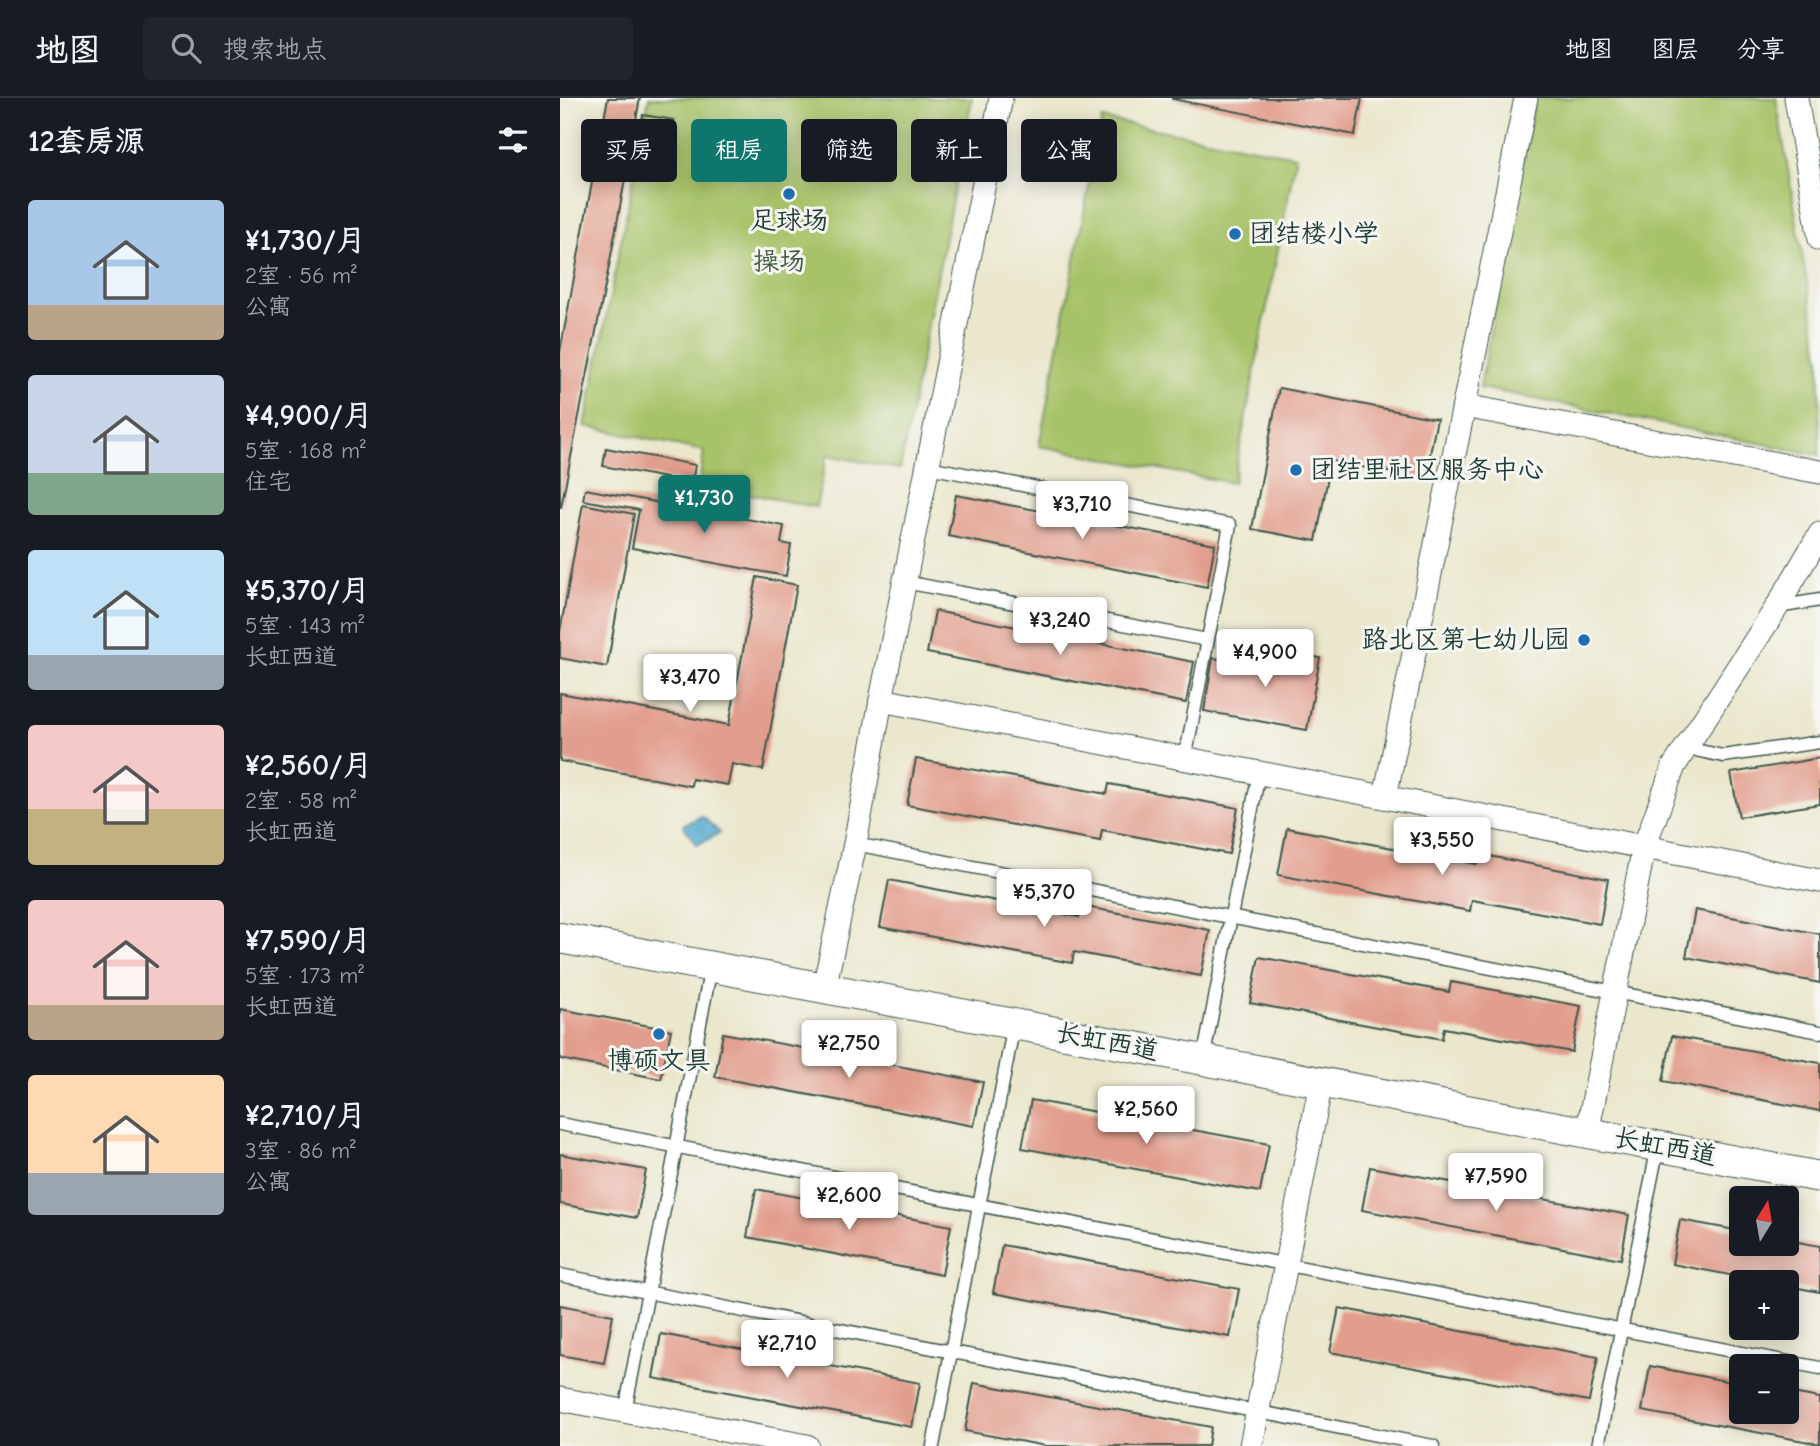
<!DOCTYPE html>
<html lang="zh">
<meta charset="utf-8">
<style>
:root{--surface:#171b24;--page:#20242c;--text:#f1f3f6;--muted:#9ea1a6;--line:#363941;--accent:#0f766e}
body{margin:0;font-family:"Comic Neue","LXGW WenKai TC",sans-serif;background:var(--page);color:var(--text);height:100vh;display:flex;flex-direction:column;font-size:26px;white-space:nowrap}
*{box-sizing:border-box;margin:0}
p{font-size:23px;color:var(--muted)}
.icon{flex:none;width:38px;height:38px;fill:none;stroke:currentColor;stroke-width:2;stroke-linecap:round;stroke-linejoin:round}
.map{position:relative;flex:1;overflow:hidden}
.panel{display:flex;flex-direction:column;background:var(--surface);width:560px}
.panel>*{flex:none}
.top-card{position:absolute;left:21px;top:21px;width:665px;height:63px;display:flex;gap:14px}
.needle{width:46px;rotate:11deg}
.fabs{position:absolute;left:1169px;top:1088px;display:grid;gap:14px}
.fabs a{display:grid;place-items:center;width:70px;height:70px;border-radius:7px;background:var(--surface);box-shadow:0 4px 18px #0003;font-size:35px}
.price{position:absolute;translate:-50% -60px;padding:0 16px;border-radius:7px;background:#fff;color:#222;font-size:23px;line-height:46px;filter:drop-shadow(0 2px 4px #0008)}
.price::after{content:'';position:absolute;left:50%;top:42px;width:21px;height:16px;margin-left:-10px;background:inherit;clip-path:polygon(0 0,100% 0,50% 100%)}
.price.active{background:var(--accent);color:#fff}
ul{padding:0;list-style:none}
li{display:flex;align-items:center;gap:21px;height:175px;padding:0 28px}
li span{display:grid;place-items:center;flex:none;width:196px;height:140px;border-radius:7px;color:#555}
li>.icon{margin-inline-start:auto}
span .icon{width:84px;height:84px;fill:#fffc;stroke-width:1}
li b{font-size:30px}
h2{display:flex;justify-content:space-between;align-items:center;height:84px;padding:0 28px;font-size:30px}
.chip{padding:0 24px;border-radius:7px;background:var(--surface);box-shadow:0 4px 18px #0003;font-size:24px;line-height:63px}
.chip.active{background:var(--accent);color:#fff}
header{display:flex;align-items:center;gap:42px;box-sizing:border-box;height:98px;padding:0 35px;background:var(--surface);border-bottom:2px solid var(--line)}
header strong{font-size:33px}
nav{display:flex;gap:38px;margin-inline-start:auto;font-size:24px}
.search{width:490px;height:63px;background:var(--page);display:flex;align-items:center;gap:18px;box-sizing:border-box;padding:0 24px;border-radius:7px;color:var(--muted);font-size:26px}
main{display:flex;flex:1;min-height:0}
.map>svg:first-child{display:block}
.green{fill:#a7c268;stroke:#63804e;stroke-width:2}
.water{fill:#4fa6cc;stroke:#377280;stroke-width:2}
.building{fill:#e29e8d}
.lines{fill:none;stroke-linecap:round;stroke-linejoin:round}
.service-casing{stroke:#3e564b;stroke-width:15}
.minor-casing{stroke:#3e564b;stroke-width:25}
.tertiary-casing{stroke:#3e564b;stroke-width:32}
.service{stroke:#fff;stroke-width:12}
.minor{stroke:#fff;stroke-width:23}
.tertiary{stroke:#fff;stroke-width:30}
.poi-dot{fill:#1f6fb2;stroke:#f6f6f2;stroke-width:2.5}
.labels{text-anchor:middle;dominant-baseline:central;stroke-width:6;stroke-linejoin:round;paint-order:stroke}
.poi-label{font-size:26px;fill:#1f3d34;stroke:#f6f6f2}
.park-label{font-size:26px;fill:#415e41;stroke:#f6f6f2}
.street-label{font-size:26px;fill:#1f3d34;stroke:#f6f6f2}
</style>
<header>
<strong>地图</strong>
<div class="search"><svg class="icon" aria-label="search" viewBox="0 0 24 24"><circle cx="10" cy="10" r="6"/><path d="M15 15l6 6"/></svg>搜索地点</div>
<nav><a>地图</a><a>图层</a><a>分享</a></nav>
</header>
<main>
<section class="panel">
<h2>12套房源<svg class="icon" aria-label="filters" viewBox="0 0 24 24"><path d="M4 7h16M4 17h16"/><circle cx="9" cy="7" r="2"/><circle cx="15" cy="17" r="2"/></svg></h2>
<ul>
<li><span style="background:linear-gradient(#a9c7e8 75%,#b9a48a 0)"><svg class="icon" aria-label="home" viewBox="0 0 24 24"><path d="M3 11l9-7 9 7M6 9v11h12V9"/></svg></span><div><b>¥1,730/月</b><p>2室 · 56 m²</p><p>公寓</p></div></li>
<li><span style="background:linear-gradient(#c9d6e8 70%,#7fa58c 0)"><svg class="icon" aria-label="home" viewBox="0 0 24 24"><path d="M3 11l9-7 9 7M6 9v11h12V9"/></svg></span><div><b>¥4,900/月</b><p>5室 · 168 m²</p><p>住宅</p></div></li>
<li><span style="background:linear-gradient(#bfe0f5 75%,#9aa5b1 0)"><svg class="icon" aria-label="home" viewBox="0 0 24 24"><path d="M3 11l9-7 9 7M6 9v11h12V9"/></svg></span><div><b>¥5,370/月</b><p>5室 · 143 m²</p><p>长虹西道</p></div></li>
<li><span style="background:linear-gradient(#f6c9c9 60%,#c2b280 0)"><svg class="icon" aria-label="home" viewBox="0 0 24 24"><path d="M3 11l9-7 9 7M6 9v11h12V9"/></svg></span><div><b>¥2,560/月</b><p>2室 · 58 m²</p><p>长虹西道</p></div></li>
<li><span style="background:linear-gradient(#f6c9c9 75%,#b9a48a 0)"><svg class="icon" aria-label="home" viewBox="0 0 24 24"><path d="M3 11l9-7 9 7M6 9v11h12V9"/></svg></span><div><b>¥7,590/月</b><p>5室 · 173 m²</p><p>长虹西道</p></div></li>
<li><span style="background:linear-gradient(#ffd9b3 70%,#9aa5b1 0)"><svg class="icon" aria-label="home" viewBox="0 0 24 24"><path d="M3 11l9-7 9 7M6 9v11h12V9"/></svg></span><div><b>¥2,710/月</b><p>3室 · 86 m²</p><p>公寓</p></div></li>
</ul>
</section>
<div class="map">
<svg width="1260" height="1348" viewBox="0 0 1260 1348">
<rect width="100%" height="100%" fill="#f6f6f2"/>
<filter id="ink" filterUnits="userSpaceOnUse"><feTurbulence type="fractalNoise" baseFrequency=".0143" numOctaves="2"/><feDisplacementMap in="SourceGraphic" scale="14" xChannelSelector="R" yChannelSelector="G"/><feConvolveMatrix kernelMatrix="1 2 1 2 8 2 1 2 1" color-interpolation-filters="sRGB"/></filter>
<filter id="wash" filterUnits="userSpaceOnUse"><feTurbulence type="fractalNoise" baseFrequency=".00686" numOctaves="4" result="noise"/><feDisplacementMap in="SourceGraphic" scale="28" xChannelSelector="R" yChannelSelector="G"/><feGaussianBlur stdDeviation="1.57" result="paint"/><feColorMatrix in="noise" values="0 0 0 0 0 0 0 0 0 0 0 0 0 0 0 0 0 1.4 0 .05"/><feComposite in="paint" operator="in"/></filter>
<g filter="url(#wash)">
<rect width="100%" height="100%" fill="#ebe7cd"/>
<g class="green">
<path d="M89,0H412L340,371L267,357L256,409L139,386L144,353L25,328Z"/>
<path d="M975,0H1216L1260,262L1259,357L920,290Z"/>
<path d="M542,21L736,58L673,385L479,348Z"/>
</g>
<path class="water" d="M142,718L160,735L137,747L123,727Z"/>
<g id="blocks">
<g class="building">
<path d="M48,0H80L50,163L1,409H0V254Z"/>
<path d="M612,0H802L795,37L612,1Z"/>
<path d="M83,17L114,22L105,68L74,63Z"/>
<path d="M719,290L877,321L865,381L771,363L756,443L692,431Z"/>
<path d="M46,350L135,367L132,385L43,368Z"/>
<path d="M25,391L224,428L221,445L231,447L226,478L72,450L79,412L23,402Z"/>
<path d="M396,397L655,446L647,489L388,438Z"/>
<path d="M23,406L74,416L47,569L0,560V534Z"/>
<path d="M197,479L237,487L203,672L172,666L168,687L132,681L131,688L0,663V595L169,627Z"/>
<path d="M375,513L634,564L626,605L367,555Z"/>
<path d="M711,551L760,560L747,632L644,613L653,560L708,570Z"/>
<path d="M1260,660V706L1179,719L1171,675Z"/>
<path d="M356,661L547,696L549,686L678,710L669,756L542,732L540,743L347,707Z"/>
<path d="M727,730L917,766L919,756L1048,781L1040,826L912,802L910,813L718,777Z"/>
<path d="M329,782L519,819L521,808L650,832L641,878L514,854L512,865L320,829Z"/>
<path d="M1135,812L1260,836V885L1126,859Z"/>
<path d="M699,859L889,894L891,884L1021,908L1012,954L884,930L882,941L690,905Z"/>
<path d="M0,911L111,932L101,981L0,961Z"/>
<path d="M163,935L423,984L414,1028L155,979Z"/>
<path d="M1112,938L1260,965V1013L1103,983Z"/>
<path d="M471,1002L709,1046L700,1094L462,1050Z"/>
<path d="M0,1056L86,1072L77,1120L0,1106Z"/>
<path d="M810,1069L1069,1117L1061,1161L802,1112Z"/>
<path d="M196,1091L391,1128L382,1177L187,1139Z"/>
<path d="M1120,1122L1181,1133V1146H1227V1142L1260,1148V1194L1227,1188V1185H1212L1112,1166Z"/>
<path d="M442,1147L679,1191L670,1239L433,1195Z"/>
<path d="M0,1207L53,1217L44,1265L0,1257Z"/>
<path d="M779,1210L1038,1259L1029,1303L770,1254Z"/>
<path d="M101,1236L360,1285L352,1329L93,1280Z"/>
<path d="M1090,1268L1181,1286V1314H1227V1294L1260,1300V1346L1082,1313Z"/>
<path d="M414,1285L651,1329L648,1348H486L405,1333Z"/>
</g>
</g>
</g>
<g filter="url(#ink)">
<use href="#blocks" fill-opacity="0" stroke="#3e564b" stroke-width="2"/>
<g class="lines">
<g class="service-casing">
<g id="service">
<path d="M368,369L670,427L625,661"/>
<path d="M345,484L647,542"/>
<path d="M1217,509L1260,502"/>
<path d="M1126,650L1163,658L1260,644"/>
<path d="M295,746L1260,934"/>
<path d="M643,962L699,675"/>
<path d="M0,1026L1260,1270"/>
<path d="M0,1177L873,1348"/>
<path d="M65,1313L151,869"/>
<path d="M373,1348L454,926"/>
<path d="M1038,1348L1098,1048"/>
</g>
</g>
<g class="minor-casing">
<g id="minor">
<path d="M1236,0L1260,141"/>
<path d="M904,308L1260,374"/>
<path d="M321,602L1260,783"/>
<path d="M825,699L966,0"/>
<path d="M264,890L295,746L321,602L441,0"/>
<path d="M1027,1035L1084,749L1114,668L1217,509L1260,436"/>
<path d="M0,1301L247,1348"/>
<path d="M691,1348L761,984"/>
</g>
</g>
<g class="tertiary-casing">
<path id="tertiary" d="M0,840L1260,1079"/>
</g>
<use href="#service" class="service"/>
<use href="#minor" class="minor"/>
<use href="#tertiary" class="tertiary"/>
</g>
</g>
<g class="poi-dot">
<circle cx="229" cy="96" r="7"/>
<circle cx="675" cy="136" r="7"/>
<circle cx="736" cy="372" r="7"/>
<circle cx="1024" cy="542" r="7"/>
<circle cx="99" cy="936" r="7"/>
</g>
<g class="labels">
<g class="poi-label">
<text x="229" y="123">足球场</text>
<text x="689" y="136" text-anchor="start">团结楼小学</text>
<text x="750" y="372" text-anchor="start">团结里社区服务中心</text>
<text x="1010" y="542" text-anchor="end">路北区第七幼儿园</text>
<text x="99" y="963">博硕文具</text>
</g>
<g class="park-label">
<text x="219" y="164">操场</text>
</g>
<g class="street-label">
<text transform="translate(547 944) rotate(11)">长虹西道</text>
<text transform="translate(1105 1049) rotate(11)">长虹西道</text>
</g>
</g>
</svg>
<div class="fabs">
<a><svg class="needle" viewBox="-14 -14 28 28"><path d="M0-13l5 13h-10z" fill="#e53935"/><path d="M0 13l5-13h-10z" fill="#9ea1a6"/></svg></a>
<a>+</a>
<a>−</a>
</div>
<b class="price active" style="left:144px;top:437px">¥1,730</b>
<b class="price" style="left:522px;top:443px">¥3,710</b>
<b class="price" style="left:500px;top:559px">¥3,240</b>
<b class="price" style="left:705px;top:591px">¥4,900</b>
<b class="price" style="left:130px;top:616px">¥3,470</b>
<b class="price" style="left:882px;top:779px">¥3,550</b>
<b class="price" style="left:484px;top:831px">¥5,370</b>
<b class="price" style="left:289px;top:982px">¥2,750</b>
<b class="price" style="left:586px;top:1048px">¥2,560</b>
<b class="price" style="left:936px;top:1115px">¥7,590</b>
<b class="price" style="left:289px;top:1134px">¥2,600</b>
<b class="price" style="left:227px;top:1282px">¥2,710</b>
<div class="top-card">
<a class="chip">买房</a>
<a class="chip active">租房</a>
<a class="chip">筛选</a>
<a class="chip">新上</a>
<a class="chip">公寓</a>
</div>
</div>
</main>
